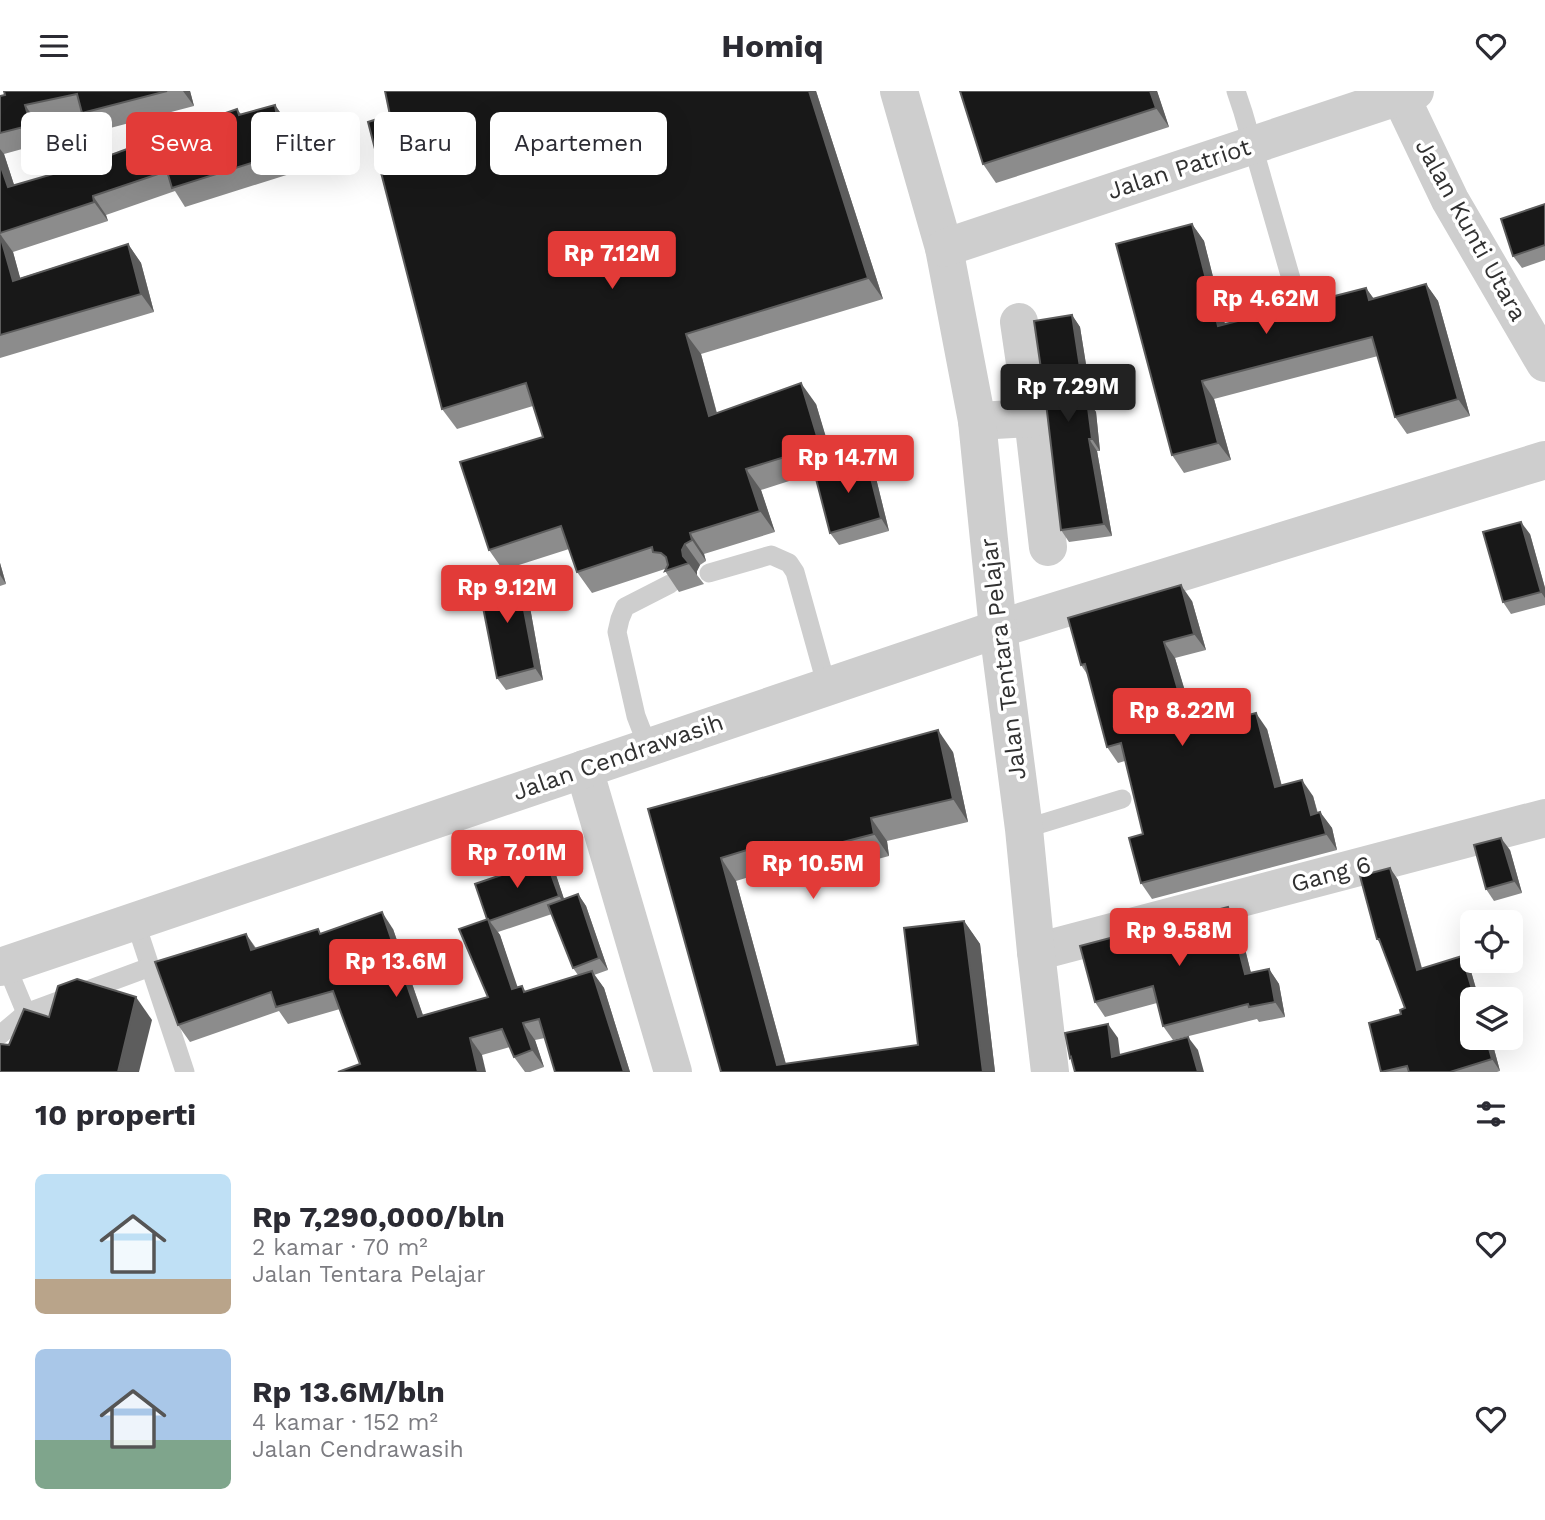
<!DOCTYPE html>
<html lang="id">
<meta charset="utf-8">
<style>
:root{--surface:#fff;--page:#f2f2f3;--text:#2b2b33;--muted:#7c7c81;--accent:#e23b38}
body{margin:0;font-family:"Work Sans",sans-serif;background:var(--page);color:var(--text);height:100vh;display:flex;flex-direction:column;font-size:26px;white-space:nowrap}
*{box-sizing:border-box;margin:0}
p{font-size:23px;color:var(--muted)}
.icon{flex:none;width:38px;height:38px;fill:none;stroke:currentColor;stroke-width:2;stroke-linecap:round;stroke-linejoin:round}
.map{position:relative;height:981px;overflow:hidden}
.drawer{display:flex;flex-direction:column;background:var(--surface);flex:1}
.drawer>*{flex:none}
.hud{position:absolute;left:21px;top:21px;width:700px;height:63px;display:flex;gap:14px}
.controls{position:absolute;left:1460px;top:819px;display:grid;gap:14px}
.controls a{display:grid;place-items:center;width:63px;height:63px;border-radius:10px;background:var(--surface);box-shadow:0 7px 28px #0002;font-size:35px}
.price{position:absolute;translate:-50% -60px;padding:0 16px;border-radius:7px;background:var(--accent);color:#fff;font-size:23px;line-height:46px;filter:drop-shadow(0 2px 4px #0008)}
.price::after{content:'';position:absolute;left:50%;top:42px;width:21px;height:16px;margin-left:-10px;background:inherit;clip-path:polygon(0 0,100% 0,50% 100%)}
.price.selected{background:#222;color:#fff}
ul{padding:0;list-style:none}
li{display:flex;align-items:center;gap:21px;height:175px;padding:0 35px}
li span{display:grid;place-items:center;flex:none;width:196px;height:140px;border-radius:10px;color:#555}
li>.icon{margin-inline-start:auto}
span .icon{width:84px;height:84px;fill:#fffc;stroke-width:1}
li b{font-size:30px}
h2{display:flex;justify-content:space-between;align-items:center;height:84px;padding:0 35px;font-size:30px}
.tag{padding:0 24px;border-radius:10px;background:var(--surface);box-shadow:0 7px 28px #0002;font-size:24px;line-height:63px}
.tag.selected{background:var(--accent);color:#fff}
header{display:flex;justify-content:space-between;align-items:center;height:91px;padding:0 35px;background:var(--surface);font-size:32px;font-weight:700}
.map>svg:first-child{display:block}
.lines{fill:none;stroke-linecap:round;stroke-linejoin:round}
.service{stroke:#cecece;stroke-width:19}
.minor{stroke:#cecece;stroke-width:38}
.tertiary{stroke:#cecece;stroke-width:38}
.wall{fill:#8c8c8c;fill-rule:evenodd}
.shaded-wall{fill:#5d5d5d}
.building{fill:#181818;stroke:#5d5d5d;stroke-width:2}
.labels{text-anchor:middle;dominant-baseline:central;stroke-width:7;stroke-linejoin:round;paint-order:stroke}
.street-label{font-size:24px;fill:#313131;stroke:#fff}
</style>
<header><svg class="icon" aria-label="menu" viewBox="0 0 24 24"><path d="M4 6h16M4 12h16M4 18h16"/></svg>Homiq<svg class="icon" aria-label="heart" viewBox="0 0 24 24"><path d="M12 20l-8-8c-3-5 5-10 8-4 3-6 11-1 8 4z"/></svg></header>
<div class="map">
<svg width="1545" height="981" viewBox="0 0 1545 981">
<rect width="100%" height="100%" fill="#fff"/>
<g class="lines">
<g class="service">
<path d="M1236,0L1243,21L1296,205"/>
<path d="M709,482L771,464L789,472L795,481L827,596"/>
<path d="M648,656L636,625L617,541L620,528L625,516L670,493"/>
<path d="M1024,738L1122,708"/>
<path d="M135,830L185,981"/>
<path d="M6,874L26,922L150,876"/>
<path d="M0,944L26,922"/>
</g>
<g class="minor">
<path d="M1398,0L1450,109L1545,272"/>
<path d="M1019,231L1033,327L1048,456"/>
<path d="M977,330L1033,327"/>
<path d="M998,538L1545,369"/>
<path d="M584,678L673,981"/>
<path d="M1036,861L1545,727"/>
</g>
<g class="tertiary">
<path d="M899,0L944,157L977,330L998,538L1024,738L1036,861L1050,981"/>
<path d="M944,157L1415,0"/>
<path d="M0,876L998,538"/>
</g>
</g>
<g class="wall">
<path d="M4,0H190L194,15L95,41L83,23L38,33L44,52L4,63L14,94L84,74L135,55L138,59L200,43L237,18L241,23L275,14L288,33L296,81L185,116L175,100L106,124L108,130L13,161L20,187L128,153L141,172L154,221L0,267V5L5,4Z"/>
<path d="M385,0H816L883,208L701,263L717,322L816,313L834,375L866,367L874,379L889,440L839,454L830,442L814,382L761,399L775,441L704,463L706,470L700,474L697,480V484L704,493L679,501L665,480V478L592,502L577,481L569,458L503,479L489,459L543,346L533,315L457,338L442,318Z"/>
<path d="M1157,0L1169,36L996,92L983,73Z"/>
<path d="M1545,113V169L1522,177L1513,165Z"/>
<path d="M1192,133L1204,150L1225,234L1366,197L1374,208L1426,193L1438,210L1470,325L1407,343L1395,326L1378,265L1214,308L1231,369L1184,382L1172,364Z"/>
<path d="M1072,224L1080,236L1093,317L1096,321L1100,360H1097L1112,445L1069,451L1061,439Z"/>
<path d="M1530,443L1545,497V514L1511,523L1503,511Z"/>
<path d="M0,472L6,493L0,495Z"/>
<path d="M526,494L543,589L506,599L497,587Z"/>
<path d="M1192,510L1206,559L1175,567L1196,638H1267L1282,695L1313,705L1318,722L1320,721L1332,737L1337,759L1152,808L1141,792L1143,743L1125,670L1118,672L1107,656L1089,586L1081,574Z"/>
<path d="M953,661L968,731L887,750L889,765L792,791L782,776L736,790L786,973L918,954L964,830L980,853L995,981H721L648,718Z"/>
<path d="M1510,759L1522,802L1494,810L1486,798Z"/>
<path d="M546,769L555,781L564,808L578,803L586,815L608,879L594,884L604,897L630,981H555L545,947L535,949L544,976L530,981H525L514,966L510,956L482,964L360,973L340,918L288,933L279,920L190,951L178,934L246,843L256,857L321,842L393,838L423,924L488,906L487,828ZM552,823L573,877L578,884L526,901L522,895L517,897L500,844L498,841Z"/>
<path d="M1390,777L1398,789L1422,877H1470L1479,908H1472L1491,947L1500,980L1497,981H1381L1401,923L1405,917L1382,855L1377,848Z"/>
<path d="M1228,816L1238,830L1251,882L1269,878L1279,893L1285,926L1259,931L1257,928L1173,949L1163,935L1157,912L1105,926L1095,911Z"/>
</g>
<g class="shaded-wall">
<path d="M183,0H190L194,15Z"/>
<path d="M809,0H816L883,208L868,187Z"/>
<path d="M1150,0H1157L1169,36L1156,17Z"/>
<path d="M25,14L38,33L44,52L31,34Z"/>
<path d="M275,14L288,33L296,81L283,62Z"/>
<path d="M0,58L4,63L21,115L8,96L0,73Z"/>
<path d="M93,105L106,124L108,130L94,111Z"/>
<path d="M1192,133L1204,150L1230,253L1218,235Z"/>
<path d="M0,143L13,161L26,208L13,190Z"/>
<path d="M128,153L141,172L154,221L141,203Z"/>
<path d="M1426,193L1438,210L1470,325L1458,308Z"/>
<path d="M1366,197L1378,214L1369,209Z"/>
<path d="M1072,224L1080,236L1093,317L1096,321L1100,360L1092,348Z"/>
<path d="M686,243L701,263L723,346L709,325Z"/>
<path d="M1202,290L1214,308L1231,369L1218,352Z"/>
<path d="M801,292L816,313L835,376L820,355Z"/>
<path d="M1089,348L1097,360L1112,445L1104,433Z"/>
<path d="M866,367L874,379L889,440L881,427Z"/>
<path d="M746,378L761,399L775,441L760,420Z"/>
<path d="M1521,431L1530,443L1545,497V507L1541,501Z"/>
<path d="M690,442L704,463L706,470L692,449Z"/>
<path d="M685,453L700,474L697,480V484L683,465L682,459Z"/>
<path d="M0,472L6,493L0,484Z"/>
<path d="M517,482L526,494L543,589L535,577Z"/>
<path d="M1181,494L1192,510L1206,559L1194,543Z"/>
<path d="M1164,551L1175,567L1202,656L1190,640Z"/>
<path d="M1256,622L1267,638L1286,712L1275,696Z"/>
<path d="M938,639L953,661L968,731L953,708Z"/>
<path d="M1302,689L1313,705L1322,740L1311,724Z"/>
<path d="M1320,721L1332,737L1337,759L1326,743Z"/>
<path d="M871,727L887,750L889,765L874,743Z"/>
<path d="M1501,747L1510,759L1522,802L1514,790Z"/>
<path d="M721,767L736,790L788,981L777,974Z"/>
<path d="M546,769L555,781L567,817L559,805Z"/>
<path d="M1390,777L1398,789L1425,890L1417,879Z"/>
<path d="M578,803L586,815L608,879L599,867Z"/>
<path d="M1228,816L1238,830L1255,898L1245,883Z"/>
<path d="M382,821L393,838L429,942L418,926Z"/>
<path d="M488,828L500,844L524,915L512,898Z"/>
<path d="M964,830L980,853L995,981H983Z"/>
<path d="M246,843L257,860L251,859Z"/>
<path d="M1462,865L1470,877L1479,908H1475Z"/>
<path d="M1269,878L1279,893L1285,926L1275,911Z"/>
<path d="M592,880L604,897L630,981H624Z"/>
<path d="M136,906L152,929L139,981H118Z"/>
<path d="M523,932L535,949L544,976L532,959Z"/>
<path d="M1108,933L1118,947L1122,979L1112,966Z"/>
<path d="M1188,946L1198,959L1204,981H1198Z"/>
<path d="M470,947L482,964L486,981H478Z"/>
<path d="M1486,947H1491L1500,980L1492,968Z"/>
</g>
<g class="building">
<path d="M4,0H167L82,22L77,3L25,14L31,34L0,42V5L5,4Z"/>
<path d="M385,0H809L868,187L686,243L709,325L801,292L820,355L746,378L760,420L690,442L692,449L685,453L682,459L683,465L689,472L665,480L668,474L666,466L661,462L653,461L652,456L577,481L561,435L489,459L460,371L543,346L526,292L442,318L368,31L390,24Z"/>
<path d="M960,0H1150L1156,17L983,73Z"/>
<path d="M275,14L283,62L172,97L167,80L93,105L94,111L0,142V73L8,96L84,74L135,55L137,60L200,43L197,32L237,18L239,24Z"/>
<path d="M1545,113V154L1513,165L1501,128Z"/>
<path d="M1192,133L1218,235L1366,197L1369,209L1426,193L1458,308L1395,326L1372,246L1202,290L1218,352L1172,364L1116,153Z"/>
<path d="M0,144L13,190L128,153L141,203L0,244Z"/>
<path d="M1072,224L1085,309H1087L1092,348H1089L1104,433L1061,439L1046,312L1034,230Z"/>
<path d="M866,367L881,427L830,442L814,380Z"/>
<path d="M1521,431L1541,501L1503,511L1483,441Z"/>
<path d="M517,482L535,577L497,587L478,491Z"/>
<path d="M1181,494L1194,543L1164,551L1190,640L1256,622L1275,696L1302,689L1311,724L1320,721L1326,743L1141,792L1129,747L1143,743L1121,652L1107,656L1085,573L1081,574L1068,527Z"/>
<path d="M938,639L953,708L871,727L874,743L777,768L773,751L721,767L777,974L918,954L904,837L964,830L983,981H721L648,718Z"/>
<path d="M1501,747L1514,790L1486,798L1474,754Z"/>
<path d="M546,769L559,805L489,830L488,828H487L475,793Z"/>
<path d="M1390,777L1417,879L1462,865L1475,908H1472V947H1486L1492,968L1450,981H1409L1407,975L1381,981L1369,932L1401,923L1400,919L1405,917L1379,848H1377L1360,785Z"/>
<path d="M578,803L599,867L573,877L548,814Z"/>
<path d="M1228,816L1245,883L1269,878L1275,911L1249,916L1248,913L1163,935L1153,895L1095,911L1080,855Z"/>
<path d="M382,821L418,926L488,906L459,838L488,828L512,898L522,895L524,901L592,880L624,981H555L539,928L523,932L532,959L514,966L502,938L470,947L478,981H338L360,973L333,900L276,916L271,901L178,934L155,871L246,843L251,859L318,838L320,843Z"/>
<path d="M77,888L136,906L118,981H0V953L9,954L24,918L49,926L58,895Z"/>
<path d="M1108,933L1112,966L1188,946L1198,981H1075L1071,966L1070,967L1065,942Z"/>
</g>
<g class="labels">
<g class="street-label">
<text transform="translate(1179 78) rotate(-18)">Jalan Patriot</text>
<text transform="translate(1471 139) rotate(61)">Jalan Kunti Utara</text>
<text transform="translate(1003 568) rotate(-97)">Jalan Tentara Pelajar</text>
<text transform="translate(618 666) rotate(-19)">Jalan Cendrawasih</text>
<text transform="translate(1331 783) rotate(-15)">Gang 6</text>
</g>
</g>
</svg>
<div class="controls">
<a><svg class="icon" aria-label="locate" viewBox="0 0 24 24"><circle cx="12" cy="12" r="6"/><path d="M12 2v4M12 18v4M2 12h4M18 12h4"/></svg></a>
<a><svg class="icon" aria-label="layers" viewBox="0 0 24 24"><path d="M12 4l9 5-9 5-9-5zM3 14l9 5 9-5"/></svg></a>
</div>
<b class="price" style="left:612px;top:200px">Rp 7.12M</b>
<b class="price" style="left:1266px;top:245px">Rp 4.62M</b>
<b class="price selected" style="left:1068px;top:333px">Rp 7.29M</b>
<b class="price" style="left:848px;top:404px">Rp 14.7M</b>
<b class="price" style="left:507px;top:534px">Rp 9.12M</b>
<b class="price" style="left:1182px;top:657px">Rp 8.22M</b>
<b class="price" style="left:517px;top:799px">Rp 7.01M</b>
<b class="price" style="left:813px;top:810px">Rp 10.5M</b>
<b class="price" style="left:1179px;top:877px">Rp 9.58M</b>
<b class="price" style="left:396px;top:908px">Rp 13.6M</b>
<div class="hud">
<a class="tag">Beli</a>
<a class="tag selected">Sewa</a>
<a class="tag">Filter</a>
<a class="tag">Baru</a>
<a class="tag">Apartemen</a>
</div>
</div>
<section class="drawer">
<h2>10 properti<svg class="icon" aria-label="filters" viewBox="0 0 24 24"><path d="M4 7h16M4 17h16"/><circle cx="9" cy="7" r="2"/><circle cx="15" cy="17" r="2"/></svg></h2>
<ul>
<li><span style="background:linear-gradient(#bfe0f5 75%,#b9a48a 0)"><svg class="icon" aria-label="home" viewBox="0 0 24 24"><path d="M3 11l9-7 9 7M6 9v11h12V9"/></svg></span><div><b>Rp 7,290,000/bln</b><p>2 kamar · 70 m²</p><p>Jalan Tentara Pelajar</p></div><svg class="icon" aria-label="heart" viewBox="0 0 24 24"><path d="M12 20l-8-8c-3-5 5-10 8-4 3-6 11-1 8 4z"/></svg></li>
<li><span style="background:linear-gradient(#a9c7e8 65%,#7fa58c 0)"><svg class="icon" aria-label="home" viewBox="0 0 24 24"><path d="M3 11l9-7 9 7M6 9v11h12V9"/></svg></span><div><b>Rp 13.6M/bln</b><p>4 kamar · 152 m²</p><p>Jalan Cendrawasih</p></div><svg class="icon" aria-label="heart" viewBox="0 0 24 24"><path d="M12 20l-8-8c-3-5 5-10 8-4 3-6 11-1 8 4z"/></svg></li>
</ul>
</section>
